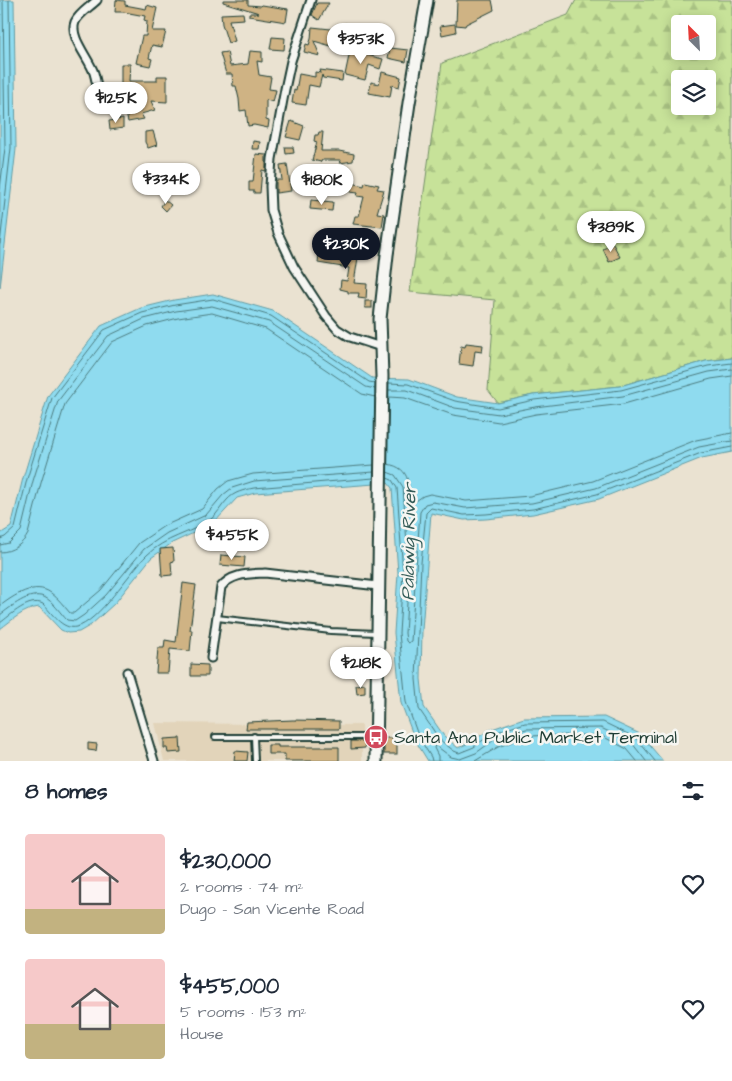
<!DOCTYPE html>
<meta charset="utf-8">
<style>
:root{--surface:#fff;--page:#f2f2f3;--text:#1f2937;--muted:#747a83;--accent:#111827}
body{margin:0;font-family:"Architects Daughter",sans-serif;background:var(--page);color:var(--text);height:100vh;display:flex;flex-direction:column;font-size:19px;white-space:nowrap}
*{box-sizing:border-box;margin:0}
p{font-size:16px;color:var(--muted)}
.icon{flex:none;width:28px;height:28px;fill:none;stroke:currentColor;stroke-width:2;stroke-linecap:round;stroke-linejoin:round}
.map{position:relative;height:761px;overflow:hidden}
.panel{display:flex;flex-direction:column;background:var(--surface);flex:1}
.panel>*{flex:none}
.needle{width:32px;rotate:336deg}
.controls{position:absolute;left:671px;top:15px;display:grid;gap:10px}
.controls a{display:grid;place-items:center;width:45px;height:45px;border-radius:5px;background:var(--surface);box-shadow:0 2px 12px #0003;font-size:25px}
.price{position:absolute;translate:-50% -42px;padding:0 11px;border-radius:18px;background:#fff;color:#222;font-size:16px;line-height:32px;filter:drop-shadow(0 1px 2px #0008)}
.price::after{content:'';position:absolute;left:50%;top:30px;width:15px;height:11px;margin-left:-8px;background:inherit;clip-path:polygon(0 0,100% 0,50% 100%)}
.price.selected{background:var(--accent);color:#fff}
ul{padding:0;list-style:none}
li{display:flex;align-items:center;gap:15px;height:125px;padding:0 25px}
li span{display:grid;place-items:center;flex:none;width:140px;height:100px;border-radius:5px;color:#555}
li>.icon{margin-inline-start:auto}
span .icon{width:60px;height:60px;fill:#fffc;stroke-width:1}
li b{font-size:21px}
h2{display:flex;justify-content:space-between;align-items:center;height:60px;padding:0 25px;font-size:21px}
.map>svg:first-child{display:block}
.built{fill:#e2d4ba}
.forest{fill:url(#forest-firs);stroke:#739066;fill-rule:evenodd}
.water{fill:#8fdbef;stroke:#629ca4}
.lines{fill:none;stroke-linecap:round;stroke-linejoin:round}
.shore{stroke:#4c7c7f;stroke-width:1}
.building{fill:#cfb384;stroke:#1f3d34}
.lane-casing{stroke:#1f3d34;stroke-width:8}
.street-casing{stroke:#1f3d34;stroke-width:11}
.primary-casing{stroke:#1f3d34;stroke-width:15}
.lane{stroke:#f6f6f2;stroke-width:4}
.street{stroke:#f6f6f2;stroke-width:7}
.primary{stroke:#f6f6f2;stroke-width:11}
.labels{text-anchor:middle;dominant-baseline:central;stroke-width:5;stroke-linejoin:round;paint-order:stroke}
.poi-label{font-size:18px;fill:#1f3d34;stroke:#f6f6f2;text-anchor:start}
.water-label{font-size:19px;font-style:italic;fill:#355d59;stroke:#f6f6f2}
</style>
<div class="map">
<svg width="732" height="761" viewBox="0 0 732 761">
<defs>
<pattern id="forest-firs" width="22" height="20" patternUnits="userSpaceOnUse" patternTransform="scale(1.25)"><rect width="22" height="20" fill="#c7e299"/><path d="M5 1l3.5 6h-7zM16 11l3.5 6h-7z" fill="#aac384"/></pattern>
</defs>
<rect width="100%" height="100%" fill="#eae2d1"/>
<filter id="ink" filterUnits="userSpaceOnUse"><feTurbulence type="fractalNoise" baseFrequency=".02" numOctaves="2"/><feDisplacementMap in="SourceGraphic" scale="10" xChannelSelector="R" yChannelSelector="G"/><feConvolveMatrix kernelMatrix="1 2 1 2 8 2 1 2 1" color-interpolation-filters="sRGB"/></filter>
<g filter="url(#ink)">
<path class="built" d="M155,723L362,725V761H164Z"/>
<path class="forest" d="M576,0H732V358L706,361L620,386L533,395L498,403L488,390L495,300L410,292L442,63L568,15ZM680,24H708V51H680ZM680,79H708V106H680Z"/>
<g class="water">
<path d="M0,0H14L16,149L0,288Z"/>
<path d="M213,294L273,311L372,378L409,379L457,397L498,403L533,395L620,386L706,361L732,358V452L702,458L599,499L533,514L486,519L464,520L431,513L422,630L421,679L424,707L444,736L458,748L471,742L489,730L524,718L604,717L640,734L663,761H428L415,740L401,703L394,633L398,573L392,488L388,483L255,493L237,498L213,524L172,543L151,558L115,603L91,625L79,632L68,633L61,630L39,607C24,609 12,620 0,629V534L11,527L23,478L48,396L101,326L141,308L174,300Z"/>
</g>
<g class="lines">
<g class="shore">
<path d="M0,189L5,148L3,0"/>
<path d="M0,244L11,148L9,0"/>
<path d="M389,383L408,384L455,401L498,408L534,400L621,390L708,366L732,363"/>
<path d="M389,390H407L455,408L499,414L535,407L623,396L709,372L732,369"/>
<path d="M389,397L405,398L453,415L499,422L536,414L624,404L711,379L732,376"/>
<path d="M387,464C414,468 406,488 413,503L423,496L430,494L466,501L530,496L593,481L696,440L732,433"/>
<path d="M387,472L395,475L403,487L409,573L405,633L406,641L408,643L411,641L420,512L425,504L433,502L465,508L532,503L596,488L699,447L732,441"/>
<path d="M387,478L392,480L397,488L403,573L399,633L406,702L419,738L431,757L432,761"/>
<path d="M0,539L5,537L15,528L27,479L52,398L104,330L142,313L175,305L213,299L271,316L369,382L375,383"/>
<path d="M0,545L9,543L21,531L33,481L58,401L108,336L144,319L176,311L212,306L269,322L366,387L375,389"/>
<path d="M0,552C12,552 23,544 28,534L41,483L65,404L112,342L147,326L178,318L212,313L266,329L362,394L375,397"/>
<path d="M0,606C13,596 35,581 51,593C58,598 64,606 70,613H74L101,590L139,543L164,526L202,509L218,489L228,481L253,474L374,465"/>
<path d="M0,615C11,607 29,591 44,597C53,601 61,614 67,620L75,621L84,615L106,595L144,549L167,533L206,515L223,495L232,488L254,481L374,472"/>
<path d="M0,623C11,615 29,597 43,604C52,613 62,630 76,627C98,623 130,571 147,555C165,537 190,534 210,520C217,515 221,506 227,500C234,492 244,490 254,488L374,478"/>
<path d="M438,761V756L434,748L435,745L451,757L460,759L476,753L494,740L526,729L601,728L632,743L646,761"/>
<path d="M475,761L498,747L527,736L571,735H600L627,749L637,761"/>
<path d="M655,761L636,738L603,722L525,723L491,734L474,747L459,753L454,751L440,740L419,709L416,679L421,563L426,513L431,508L464,515L486,514L533,509L597,494L701,453L732,447"/>
</g>
</g>
<g class="building">
<path d="M116,0L125,1V5L146,9L147,5L157,8L152,31H166L162,47L152,45L149,58L152,59L150,66L136,63L142,36H146L147,21L144,20L145,16L124,12H115Z"/>
<path d="M223,0H248V5L261,6L262,5L288,9L286,22L249,16V13H259L223,2Z"/>
<path d="M457,0H492L494,10L466,24L465,26L456,25Z"/>
<path d="M317,3H329L319,20L312,15Z"/>
<path d="M243,13L244,19L229,20L235,41L228,43L222,24L221,14Z"/>
<path d="M345,23L351,26L348,32L342,30Z"/>
<path d="M455,24L456,32L442,35L440,26Z"/>
<path d="M312,27L340,30L331,46L314,41L320,56L304,52L306,44L309,45L311,39Z"/>
<path d="M353,31L360,33L357,41L350,38Z"/>
<path d="M272,37L285,38L284,50L270,49Z"/>
<path d="M390,48L408,50L406,62L388,58Z"/>
<path d="M250,51L262,52V62L257,61L259,75L271,77L269,89L276,90L273,102L266,100V120L269,121L268,128L254,125L248,126L246,110L240,111L239,99L236,86H233L232,74H226L220,53L227,52L230,66L248,64Z"/>
<path d="M350,51L383,59L380,69L369,65L365,80L345,75Z"/>
<path d="M121,64H130L129,81H157V76H167V102L151,101L155,110L141,114L144,119L128,122L126,113L139,110L140,112L137,90H122V94L115,95L114,88H121Z"/>
<path d="M320,70L343,73L342,81L323,78L322,75L319,87L309,85L306,105L292,103L294,90L296,91L299,74L315,77V72L321,73Z"/>
<path d="M382,72L401,77L399,87L392,85L390,97L369,93L371,82L379,84Z"/>
<path d="M123,119V128L110,130L109,121Z"/>
<path d="M291,121L304,126L300,140L286,137Z"/>
<path d="M153,131L157,145L148,148L145,142V132Z"/>
<path d="M319,132H323L321,151H339L354,154L353,161L340,163L341,160H322L321,162L312,160L317,142L314,141L315,135H318Z"/>
<path d="M253,141L260,142L259,149H252Z"/>
<path d="M285,147H293L294,153L286,154Z"/>
<path d="M256,154L266,155V171L262,170L260,193H254V191H249V182H253Z"/>
<path d="M287,164L291,191L276,193V180H282L280,165Z"/>
<path d="M365,182L379,185L377,189L384,190L377,213L384,214L382,227L353,224L355,216H359L364,197L357,196L358,193L350,192L352,183L364,186Z"/>
<path d="M165,200L171,205L166,211L161,206Z"/>
<path d="M311,200L333,202L332,211L310,209Z"/>
<path d="M613,244L620,257L609,262L603,249Z"/>
<path d="M342,249L359,251L354,283L367,284L366,299L358,298L359,293H348V291L340,289L341,280L347,281L349,268L318,263L319,253L341,256Z"/>
<rect x="365" y="301" width="7" height="7"/>
<path d="M466,343L483,345L482,352L475,351L473,366L459,364L461,346L465,347Z"/>
<path d="M173,548L174,561L171,562L172,575L162,576L160,549Z"/>
<path d="M221,555L245,557L244,567L220,565Z"/>
<path d="M183,583L196,585L190,630H192L190,651L170,649L168,673H156L158,648H164L165,640L176,642Z"/>
<path d="M191,664L208,665V676H191Z"/>
<path d="M365,684V693L357,694L356,685Z"/>
<path d="M293,720L339,721V729H246L247,722Z"/>
<path d="M180,738L181,752L168,753L167,748H164V739Z"/>
<rect x="384" y="738" width="13" height="16"/>
<path d="M351,741H364L365,748L351,749Z"/>
<path d="M88,743L97,744L96,751L88,750Z"/>
<path d="M268,745H278V747H339V761H285V754H268Z"/>
<path d="M235,751L248,752L247,761H234Z"/>
</g>
<g class="lines">
<g class="lane-casing">
<g id="lane">
<path d="M217,618L331,631L376,633"/>
<path d="M254,736L255,761"/>
<path d="M215,737H376"/>
</g>
</g>
<g class="street-casing">
<g id="street">
<path d="M97,0C90,7 79,13 75,22C69,37 89,58 94,73C97,83 98,94 100,104"/>
<path d="M311,0L291,61L285,89L272,159L270,186L271,210L278,233L294,267L326,316L337,329L350,337L381,347"/>
<path d="M211,658L221,587C232,573 249,574 265,573L378,586"/>
<path d="M127,672L154,761"/>
</g>
</g>
<g class="primary-casing">
<path id="primary" d="M376,761L382,376L380,319L387,255L409,103L427,0"/>
</g>
<use href="#lane" class="lane"/>
<use href="#street" class="street"/>
<use href="#primary" class="primary"/>
</g>
</g>
<defs>
<g id="bus-disc" transform="scale(1.25)"><circle r="9.5" fill="#d1495b" stroke="#f6f6f2"/><path d="M-5-6H5V4H4V6H2V4H-2V6H-4V4H-5ZM-3.5-4V0h7V-4ZM-3.5 1.2v1.5H-2V1.2ZM2 1.2v1.5H3.5V1.2Z" fill="#fff"/></g>
</defs>
<g fill-rule="evenodd">
<use href="#bus-disc" x="376" y="737"/>
</g>
<g class="labels">
<g class="poi-label">
<text x="394" y="737">Santa Ana Public Market Terminal</text>
</g>
<g class="water-label">
<text transform="translate(409 542) rotate(-89)">Palawig River</text>
</g>
</g>
</svg>
<div class="controls">
<a><svg class="needle" viewBox="-14 -14 28 28"><path d="M0-13l5 13h-10z" fill="#e53935"/><path d="M0 13l5-13h-10z" fill="#747a83"/></svg></a>
<a><svg class="icon" aria-label="layers" viewBox="0 0 24 24"><path d="M12 4l9 5-9 5-9-5zM3 14l9 5 9-5"/></svg></a>
</div>
<b class="price" style="left:361px;top:65px">$353K</b>
<b class="price" style="left:116px;top:124px">$125K</b>
<b class="price" style="left:166px;top:205px">$334K</b>
<b class="price" style="left:322px;top:206px">$180K</b>
<b class="price" style="left:611px;top:253px">$389K</b>
<b class="price selected" style="left:346px;top:270px">$230K</b>
<b class="price" style="left:232px;top:561px">$455K</b>
<b class="price" style="left:361px;top:689px">$218K</b>
</div>
<section class="panel">
<h2>8 homes<svg class="icon" aria-label="filters" viewBox="0 0 24 24"><path d="M4 7h16M4 17h16"/><circle cx="9" cy="7" r="2"/><circle cx="15" cy="17" r="2"/></svg></h2>
<ul>
<li><span style="background:linear-gradient(#f6c9c9 75%,#c2b280 0)"><svg class="icon" aria-label="home" viewBox="0 0 24 24"><path d="M3 11l9-7 9 7M6 9v11h12V9"/></svg></span><div><b>$230,000</b><p>2 rooms · 74 m²</p><p>Dugo – San Vicente Road</p></div><svg class="icon" aria-label="heart" viewBox="0 0 24 24"><path d="M12 20l-8-8c-3-5 5-10 8-4 3-6 11-1 8 4z"/></svg></li>
<li><span style="background:linear-gradient(#f6c9c9 65%,#c2b280 0)"><svg class="icon" aria-label="home" viewBox="0 0 24 24"><path d="M3 11l9-7 9 7M6 9v11h12V9"/></svg></span><div><b>$455,000</b><p>5 rooms · 153 m²</p><p>House</p></div><svg class="icon" aria-label="heart" viewBox="0 0 24 24"><path d="M12 20l-8-8c-3-5 5-10 8-4 3-6 11-1 8 4z"/></svg></li>
</ul>
</section>
